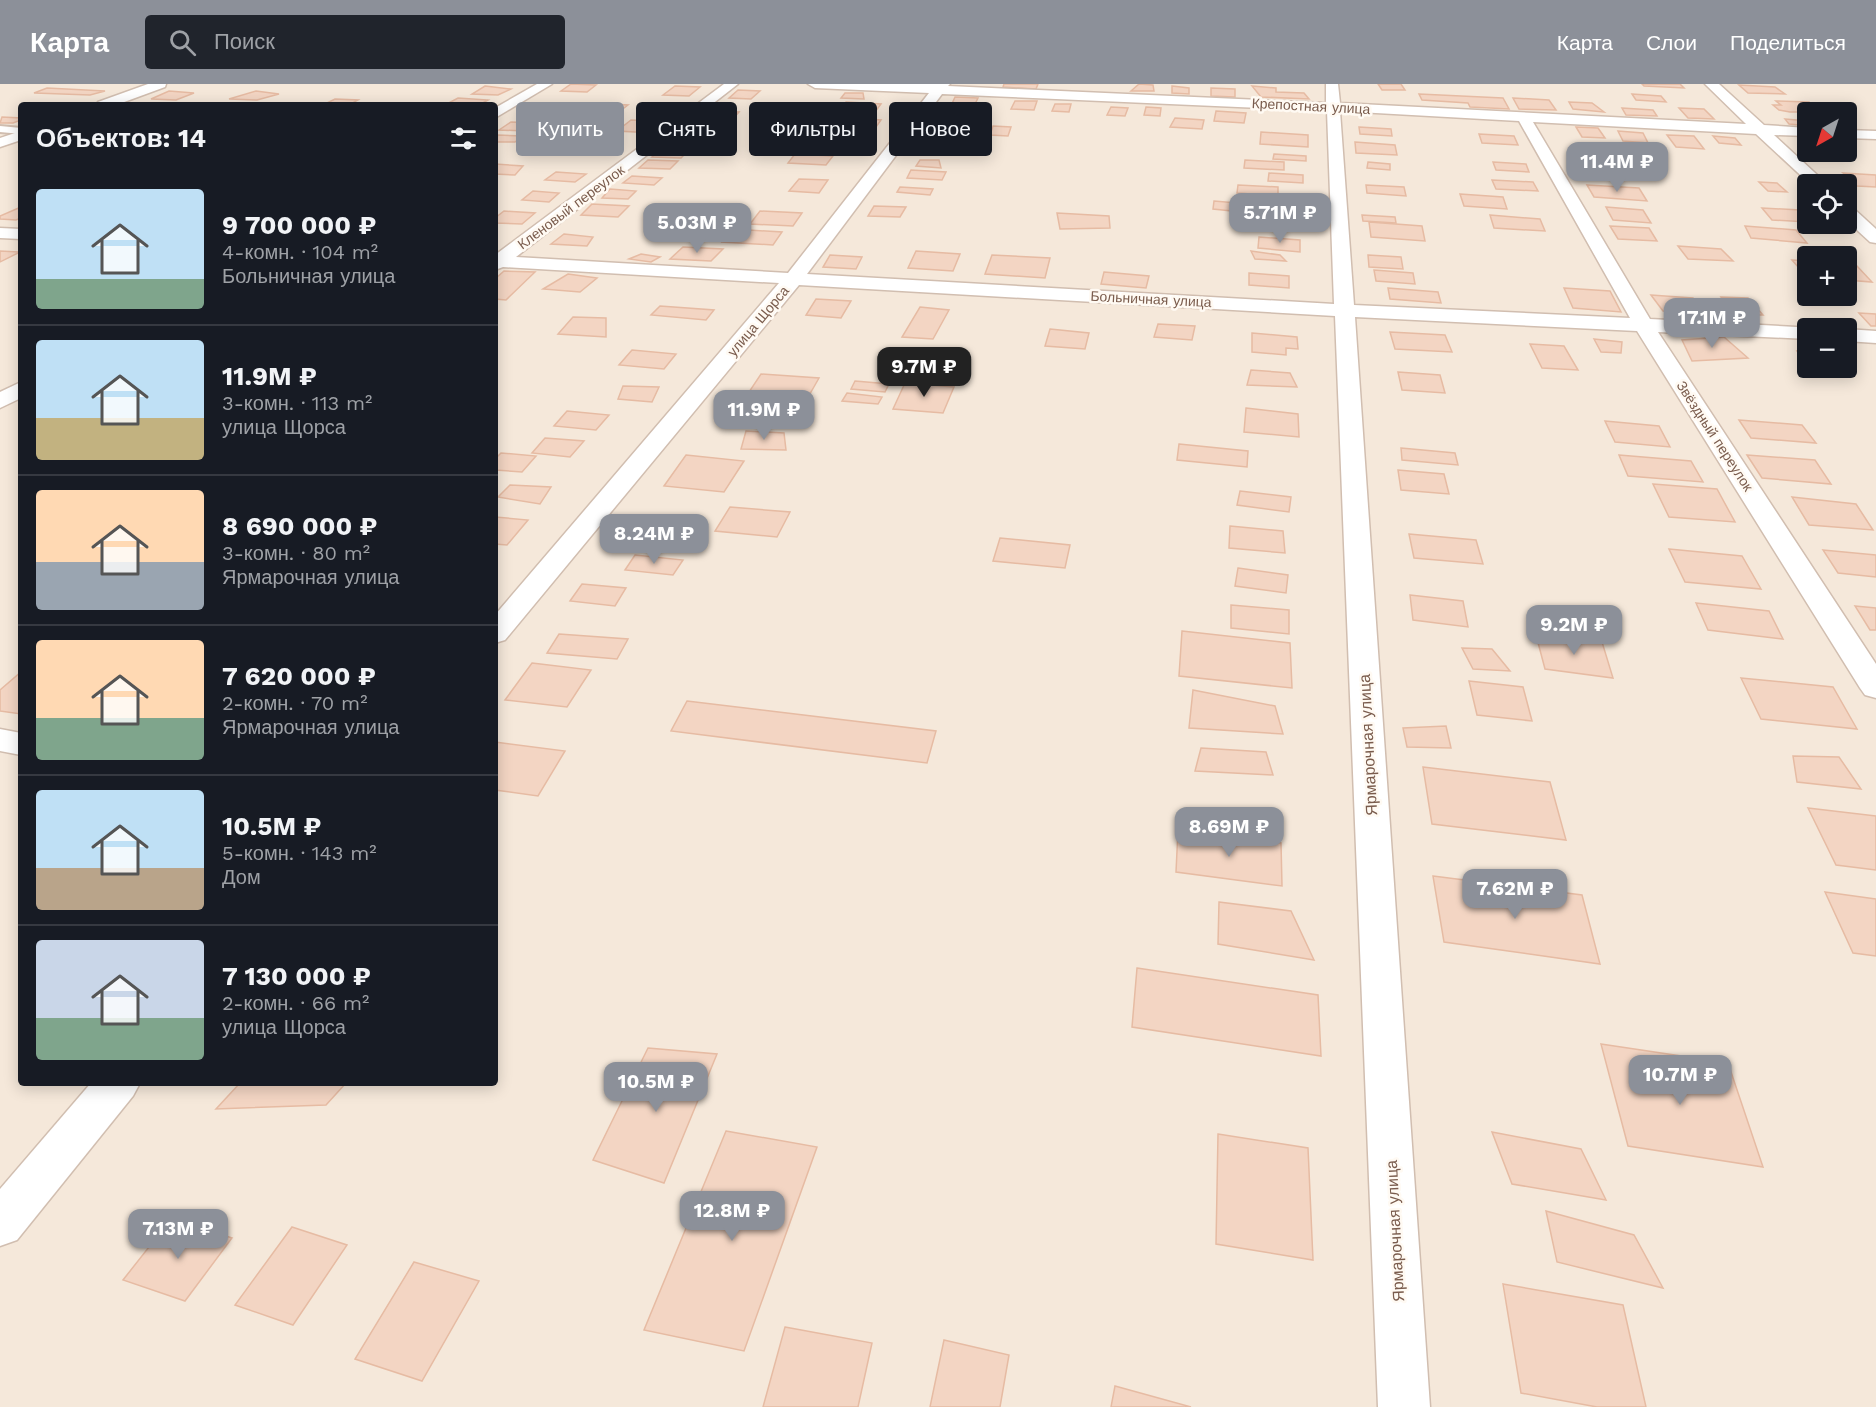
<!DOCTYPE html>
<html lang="ru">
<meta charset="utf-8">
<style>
:root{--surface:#171b24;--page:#20242c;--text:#f1f3f6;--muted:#9ea1a6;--line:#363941;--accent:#8c9099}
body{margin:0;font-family:"Work Sans",sans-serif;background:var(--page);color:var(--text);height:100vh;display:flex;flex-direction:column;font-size:22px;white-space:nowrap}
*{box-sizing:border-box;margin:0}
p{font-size:20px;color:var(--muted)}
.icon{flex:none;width:33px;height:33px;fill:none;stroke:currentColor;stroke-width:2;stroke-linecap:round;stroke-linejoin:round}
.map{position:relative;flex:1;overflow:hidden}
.details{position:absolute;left:18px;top:18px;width:480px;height:984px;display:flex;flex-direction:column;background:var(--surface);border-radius:6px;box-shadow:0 3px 15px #0003}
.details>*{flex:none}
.guide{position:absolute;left:516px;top:18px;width:570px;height:54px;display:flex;gap:12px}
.needle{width:39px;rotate:219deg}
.tools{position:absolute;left:1797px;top:18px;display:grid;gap:12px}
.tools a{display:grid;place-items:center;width:60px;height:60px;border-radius:6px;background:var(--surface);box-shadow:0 3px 15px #0003;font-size:30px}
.price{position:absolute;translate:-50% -51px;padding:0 14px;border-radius:12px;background:var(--accent);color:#fff;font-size:20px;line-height:39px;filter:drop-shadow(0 2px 3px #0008)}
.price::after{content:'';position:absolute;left:50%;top:36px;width:18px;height:14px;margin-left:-9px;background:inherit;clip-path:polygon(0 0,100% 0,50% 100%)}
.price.active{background:#222;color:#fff}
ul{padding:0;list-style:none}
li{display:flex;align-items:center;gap:18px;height:150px;padding:0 18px}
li+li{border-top:2px solid var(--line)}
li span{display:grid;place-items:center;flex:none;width:168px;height:120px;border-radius:6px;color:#555}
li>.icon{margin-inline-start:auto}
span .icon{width:72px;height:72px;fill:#fffc;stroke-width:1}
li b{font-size:26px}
h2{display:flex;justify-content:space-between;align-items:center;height:72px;padding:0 18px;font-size:26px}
.chip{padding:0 21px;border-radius:6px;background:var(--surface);box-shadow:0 3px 15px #0003;font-size:21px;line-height:54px}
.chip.active{background:var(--accent);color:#fff}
header{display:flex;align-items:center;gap:36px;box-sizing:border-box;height:84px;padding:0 30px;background:var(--accent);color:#fff}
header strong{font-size:28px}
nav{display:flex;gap:33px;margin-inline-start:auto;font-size:21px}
.search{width:420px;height:54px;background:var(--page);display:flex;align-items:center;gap:15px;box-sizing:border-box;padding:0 21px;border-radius:6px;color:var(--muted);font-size:22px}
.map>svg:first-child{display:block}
.residential{fill:#f5e8da;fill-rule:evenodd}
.building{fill:#f3d5c3;stroke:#e6bba3;stroke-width:1.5}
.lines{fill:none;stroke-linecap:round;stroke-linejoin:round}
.lane-casing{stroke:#d1beb0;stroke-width:4}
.street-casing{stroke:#d1beb0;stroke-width:3}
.lane{fill:#fff;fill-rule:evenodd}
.street{fill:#fff;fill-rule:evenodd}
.labels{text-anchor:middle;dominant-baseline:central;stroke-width:5;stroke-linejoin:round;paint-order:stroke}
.far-street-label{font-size:14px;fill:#7a5c4d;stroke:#fffaf3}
.street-label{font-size:16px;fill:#7a5c4d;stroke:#fffaf3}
</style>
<header>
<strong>Карта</strong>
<div class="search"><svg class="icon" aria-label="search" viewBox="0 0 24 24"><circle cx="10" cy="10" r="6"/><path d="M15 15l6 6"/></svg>Поиск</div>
<nav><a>Карта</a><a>Слои</a><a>Поделиться</a></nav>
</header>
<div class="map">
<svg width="1876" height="1323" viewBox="0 0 1876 1323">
<rect width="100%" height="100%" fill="#fdf6ec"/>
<path class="residential" d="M0,0H1876V1323H0ZM21,21H495V999H21ZM1808,28H1846V68H1808ZM1808,100H1846V140H1808ZM1808,172H1846V212H1808ZM1808,244H1846V284H1808Z"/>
<g class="building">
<path d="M571,0L596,1L587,8L561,7Z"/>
<path d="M1004,0H1038L1036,5L1003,3Z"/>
<path d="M1139,0L1153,1L1154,7H1131Z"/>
<path d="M1378,0H1401L1405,6H1382Z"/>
<path d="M1642,0H1680L1684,4L1644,2Z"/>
<path d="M1739,1L1775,3L1785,10L1748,9Z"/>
<path d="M485,2L511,5L498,11L472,10Z"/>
<path d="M675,2L700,3L689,12L663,11Z"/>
<path d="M1172,2L1189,4V10L1172,9Z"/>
<path d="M1252,2L1276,4V8L1304,9L1309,15L1261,13Z"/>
<path d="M47,4L105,7L90,11L34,9Z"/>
<path d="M1211,4L1235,5V13L1211,12Z"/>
<path d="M738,6L760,7L751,15L729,14Z"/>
<path d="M169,7L194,9L176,16L151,15Z"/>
<path d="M256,7L279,10L257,16L229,15Z"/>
<path d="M845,9H863L864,15L841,14Z"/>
<path d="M1419,10L1503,14L1509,25L1470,23L1468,19L1422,16Z"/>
<path d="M1632,10L1661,12L1666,18L1636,16Z"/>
<path d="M955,13L978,14L974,22H951Z"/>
<path d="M458,14L488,16L479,21H445Z"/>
<path d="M1513,14L1549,16L1556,26L1519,25Z"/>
<path d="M335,15L358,16L349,21H323Z"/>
<path d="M1015,17H1037L1034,26L1011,25Z"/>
<path d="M1776,17L1809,18L1822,28H1790L1779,26L1773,21H1781Z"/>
<path d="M846,18L881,20L875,28L840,27Z"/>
<path d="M1569,18L1592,19L1604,28L1573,25Z"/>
<path d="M607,20L628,21L611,34L590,33Z"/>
<path d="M1055,20H1071L1069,28L1052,27Z"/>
<path d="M540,21L562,22L551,30L528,29Z"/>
<path d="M1111,23L1128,24L1125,32L1107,31Z"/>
<path d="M1146,23L1161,24L1160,32L1144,31Z"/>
<path d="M1622,24L1653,26L1657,32L1626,31Z"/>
<path d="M1679,24L1704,25L1714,35L1688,34Z"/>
<path d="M715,27L739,28L732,36L707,34Z"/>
<path d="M1216,27L1246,29L1244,39L1214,37Z"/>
<path d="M824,28L844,29L841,33L820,32Z"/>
<path d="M2,33L21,34V36L13,39H0Z"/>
<path d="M849,34L881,36L876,43L843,42Z"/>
<path d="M1175,34L1204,36L1202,45L1170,43Z"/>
<path d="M1785,35L1808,37V42L1789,40Z"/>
<path d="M631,36L668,38L655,49L617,47Z"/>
<path d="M511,38L536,39L525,47L499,46Z"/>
<path d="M970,41L985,42L981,50H966Z"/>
<path d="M820,42L854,43L847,54L812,52Z"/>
<path d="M993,42L1011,43L1008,52L990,51Z"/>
<path d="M1359,43L1391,45L1392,52L1360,50Z"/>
<path d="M1576,43L1598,44L1605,54L1582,53Z"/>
<path d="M1618,47L1643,49L1648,59L1623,57Z"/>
<path d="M931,48L953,50L955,56L921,54Z"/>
<path d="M1261,48L1308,51V63L1260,60Z"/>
<path d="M688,49L716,50L708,57L680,55Z"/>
<path d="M1479,50L1514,52L1518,61L1482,59Z"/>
<path d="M498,51L523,52L515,58H495Z"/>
<path d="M1667,51L1694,52L1704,65L1676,63Z"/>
<path d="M1713,52L1735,54L1741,61L1719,59Z"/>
<path d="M1355,58L1395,61L1397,71L1356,69Z"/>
<path d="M920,60L952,62L948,71L916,69Z"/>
<path d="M529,61L549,62L540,67L519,66Z"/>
<path d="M661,65L689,66L681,74L652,73Z"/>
<path d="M795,70L833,72L826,81L788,79Z"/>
<path d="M1274,70L1306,72V77L1273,75Z"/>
<path d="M648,76L678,77L670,85L639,84Z"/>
<path d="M920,76H939L941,84L916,82Z"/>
<path d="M1245,76L1284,78V86L1244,84Z"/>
<path d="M1368,78L1390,80V86L1367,84Z"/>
<path d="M1493,78L1526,80L1529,88L1496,86Z"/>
<path d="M495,80L523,82L515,91L495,90Z"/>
<path d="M1578,81L1614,83L1620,93L1583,91Z"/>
<path d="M911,86L946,88L942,96L907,94Z"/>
<path d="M556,88L586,90L575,98L545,96Z"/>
<path d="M1269,89L1303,91V99L1268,97Z"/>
<path d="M1843,89L1876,91V103L1857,102Z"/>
<path d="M632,92L662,94L654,101L623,99Z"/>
<path d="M799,95L828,96L819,109L789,107Z"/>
<path d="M1492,96L1533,98L1538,107L1496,105Z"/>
<path d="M1759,98L1777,99L1787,108L1768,107Z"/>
<path d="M1238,101L1278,103V112L1237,109Z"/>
<path d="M1366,101L1404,103L1406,112L1367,109Z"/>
<path d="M1587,101L1639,104L1647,117L1594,113Z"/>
<path d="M900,103L933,105L930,111L897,108Z"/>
<path d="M610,105L636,107L628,115L602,114Z"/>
<path d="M533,107L559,109L549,118L522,116Z"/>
<path d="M1460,110L1503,113L1507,125L1464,122Z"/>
<path d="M1214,117L1261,121L1251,129L1213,125Z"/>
<path d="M592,120L629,122L618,133L581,131Z"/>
<path d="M874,122L906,123L900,133L868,132Z"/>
<path d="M21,123V134L16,136L0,135V132Z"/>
<path d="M1606,123L1643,126L1651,139L1613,136Z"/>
<path d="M1762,124L1800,126L1808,134V138L1772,136Z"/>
<path d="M504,127L535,129L522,140L495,139V134Z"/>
<path d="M760,127L802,129L793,142L750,140Z"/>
<path d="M1057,129L1109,132L1110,144L1060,145Z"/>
<path d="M1362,131L1395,133L1396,139L1363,137Z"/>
<path d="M1490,131L1540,135L1545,147L1494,144Z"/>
<path d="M1247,134L1299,138V144L1247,140Z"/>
<path d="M1369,138L1422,142L1425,157L1371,153Z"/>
<path d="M1610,142L1649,144L1657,157L1618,155Z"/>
<path d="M1745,142L1796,146L1807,159L1751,154Z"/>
<path d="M733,145L782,148L773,161L722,158Z"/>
<path d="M564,150L593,153L587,162L551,160Z"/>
<path d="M1259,153L1300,156V168L1258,164Z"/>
<path d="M1678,162L1721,165L1733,177L1688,175Z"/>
<path d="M683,163L723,165L711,177L670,175Z"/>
<path d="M0,167L20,168L0,178Z"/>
<path d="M916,167L960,170L953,187L908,184Z"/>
<path d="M1251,167L1280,171L1286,177L1255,175Z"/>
<path d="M641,170L660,173L651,178L629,175Z"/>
<path d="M830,171L862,173L856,185L823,183Z"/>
<path d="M992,171L1050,174L1045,194L985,190Z"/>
<path d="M1368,171L1401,173L1403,185L1369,183Z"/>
<path d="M1792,176L1808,177V193H1807Z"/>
<path d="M1846,180L1856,181L1872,198L1846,196Z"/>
<path d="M1374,186L1413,189L1415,200L1376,197Z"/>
<path d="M504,187L535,188L506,216L495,215V195Z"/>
<path d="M1104,188L1149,192L1146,204L1101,200Z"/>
<path d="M1249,189L1289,192V204L1249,201Z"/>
<path d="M568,190L597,194L580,208L543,205Z"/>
<path d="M1388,204L1438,208L1441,219L1390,215Z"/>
<path d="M1564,204L1610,207L1621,228L1573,224Z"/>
<path d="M1651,211L1693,214L1706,230L1663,227Z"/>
<path d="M1721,213L1748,214L1763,231H1735Z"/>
<path d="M816,215L851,217L841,234L806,231Z"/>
<path d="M660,222L714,226L706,236L651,231Z"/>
<path d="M920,223L949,226L933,255L902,253Z"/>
<path d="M1859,229L1876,230V242H1871Z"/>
<path d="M573,233L606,234V253L558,250Z"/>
<path d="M1158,240L1195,242L1192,256L1154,253Z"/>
<path d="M1050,245L1089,249L1085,265L1045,262Z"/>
<path d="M1390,248L1445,251L1452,268L1395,265Z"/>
<path d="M1252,249L1297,253L1298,265L1286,264V271L1252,268Z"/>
<path d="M1724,253L1748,274L1692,277L1682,256Z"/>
<path d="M1594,255L1622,258L1621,269L1601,268Z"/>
<path d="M1530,260L1564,262L1578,286L1542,284Z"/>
<path d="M632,266L676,270L664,285L619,281Z"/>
<path d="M1797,267H1808V284H1846L1850,288L1809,286Z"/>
<path d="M1251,286L1290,289L1297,303L1247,301Z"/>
<path d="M1398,288L1440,291L1445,309L1402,306Z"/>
<path d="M761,290L819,294L807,315L747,311Z"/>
<path d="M855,297L889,300L885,308L851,305Z"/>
<path d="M905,299L954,303L943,329L893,325Z"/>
<path d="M623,302L659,303L652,318L618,315Z"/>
<path d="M847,309L882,313L878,320L842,317Z"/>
<path d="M1246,324L1298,330L1299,353L1244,348Z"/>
<path d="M567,327L609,331L596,346L554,342Z"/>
<path d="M1739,336L1802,341L1816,359L1751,354Z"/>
<path d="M1605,337L1659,342L1670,363L1615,358Z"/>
<path d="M746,347L784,349L786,366L741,365Z"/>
<path d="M545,354L584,357L570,373L532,369Z"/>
<path d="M1179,360L1248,367L1247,383L1177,376Z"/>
<path d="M1401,364L1455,369L1458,381L1402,376Z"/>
<path d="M501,369L536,372L522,388L495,386V375Z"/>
<path d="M686,371L744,377L724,408L664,402Z"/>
<path d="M1619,371L1691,377L1703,398L1628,392Z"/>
<path d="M1747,371L1815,376L1831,400L1762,394Z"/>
<path d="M1398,386L1444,390L1449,410L1401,406Z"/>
<path d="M1653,400L1717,405L1735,438L1669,433Z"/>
<path d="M510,401L551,403L540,420L498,413Z"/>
<path d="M1240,407L1291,413L1289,428L1237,421Z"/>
<path d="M1792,413L1856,420L1873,446L1809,441Z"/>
<path d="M730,423L790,428L777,453L715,447Z"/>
<path d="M495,433L528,436L507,461L495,460Z"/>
<path d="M1230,442L1283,447L1285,469L1229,464Z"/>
<path d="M1409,450L1476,456L1483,480L1414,474Z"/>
<path d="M1000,454L1070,461L1065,484L993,477Z"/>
<path d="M1669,465L1742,472L1761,505L1685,498Z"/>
<path d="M1823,466L1876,471V493L1838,489Z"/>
<path d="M635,471L683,476L673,491L625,486Z"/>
<path d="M1238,484L1288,491L1286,509L1235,502Z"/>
<path d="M582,500L626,504L615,522L570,517Z"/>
<path d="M1410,511L1463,517L1468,543L1413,536Z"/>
<path d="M1696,519L1769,527L1783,555L1708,546Z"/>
<path d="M1231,521L1289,526V550L1231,544Z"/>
<path d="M1855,522L1876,524V546H1870Z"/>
<path d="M1182,547L1290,559L1292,604L1179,592Z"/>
<path d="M559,550L628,555L617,575L547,569Z"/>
<path d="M1536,551L1602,558L1613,594L1545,585Z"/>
<path d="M1462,564L1492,565L1510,587L1473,585Z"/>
<path d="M532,579L591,586L567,623L505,616Z"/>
<path d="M21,588V630L0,627V606Z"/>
<path d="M1741,594L1833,603L1857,645L1761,635Z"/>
<path d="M1469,597L1523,603L1532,637L1477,631Z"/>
<path d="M1193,606L1275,622L1283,650L1189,644Z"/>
<path d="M687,617L936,647L927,679L671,647Z"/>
<path d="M1446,642L1451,664L1407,663L1403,644Z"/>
<path d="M495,658L565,667L538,712L495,706Z"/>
<path d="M1201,664L1266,668L1273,691L1195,687Z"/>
<path d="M1793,672L1839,673L1861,705L1797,698Z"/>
<path d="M1423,683L1550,698L1566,756L1432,740Z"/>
<path d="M1808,724L1876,732V786L1836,781Z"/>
<path d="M1178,746L1281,759L1282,802L1176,788Z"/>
<path d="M1433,792L1582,811L1600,880L1444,858Z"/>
<path d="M1825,808L1876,815V872L1853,869Z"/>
<path d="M1219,818L1291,827L1314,876L1218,860Z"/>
<path d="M1137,884L1318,911L1321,972L1132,943Z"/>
<path d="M1601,960L1728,979L1763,1083L1628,1062Z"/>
<path d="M648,964L717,970L664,1099L593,1076Z"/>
<path d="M240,999H346L326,1021L216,1025Z"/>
<path d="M726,1047L817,1063L744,1267L644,1246Z"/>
<path d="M1492,1048L1581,1065L1606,1116L1512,1100Z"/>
<path d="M1218,1050L1308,1064L1313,1176L1216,1160Z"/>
<path d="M1546,1127L1634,1151L1663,1204L1557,1178Z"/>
<path d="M171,1135L232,1154L185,1217L123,1196Z"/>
<path d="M292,1143L347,1161L293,1241L235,1221Z"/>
<path d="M414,1178L479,1197L422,1297L355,1275Z"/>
<path d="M1503,1200L1623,1221L1646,1323H1597L1521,1309Z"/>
<path d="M785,1243L872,1259L858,1323H763Z"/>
<path d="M944,1256L1009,1271L1000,1323H930Z"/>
<path d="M1115,1302L1191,1323H1111Z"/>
</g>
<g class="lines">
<g class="lane-casing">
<path id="lane" d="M0,42L21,44V50L0,48Z"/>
</g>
<g class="street-casing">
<g id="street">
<path d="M148,0H166L165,3L116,21H96L98,18Z"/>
<path d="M537,0H552L495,34V24Z"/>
<path d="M724,0H738L516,173L788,189L929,9L815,4L808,0H950L948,2L1326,19V0H1338L1340,19L1746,40L1705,0H1719L1764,41L1808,44V52L1774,51L1827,100H1810L1756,50L1533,38L1650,235L1815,244H1808V255L1658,248L1876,580V614L1865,611L1860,604L1637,247L1355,233L1430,1323H1378L1335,232L799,201L505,556L495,559V531L779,199L503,183L495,186V171ZM942,10L1327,27L1334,220L807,190ZM1340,27L1519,37L1630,234L1354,221Z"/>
<path d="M1846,46L1876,47V55L1846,54Z"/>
<path d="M21,47V56L0,63V54Z"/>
<path d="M1846,122L1852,123L1876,145V159L1870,158L1846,136Z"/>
<path d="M0,144L21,145V155L0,154Z"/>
<path d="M1846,245L1876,247V259L1846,257Z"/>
<path d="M21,298V314L0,324V308Z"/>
<path d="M0,645L21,649V671L0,667Z"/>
<path d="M91,999H140L133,1012L17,1156L0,1162V1105Z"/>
</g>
</g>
<use href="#lane" class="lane"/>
<use href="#street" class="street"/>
</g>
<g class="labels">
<g class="far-street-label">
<text transform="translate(1311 22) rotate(3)">Крепостная улица</text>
<text transform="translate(571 123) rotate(-37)">Кленовый переулок</text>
<text transform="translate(1151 215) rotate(3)">Больничная улица</text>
<text transform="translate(758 237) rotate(-50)">улица Щорса</text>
<text transform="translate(1715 352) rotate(57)">Звёздный переулок</text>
</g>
<g class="street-label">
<text transform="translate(1368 661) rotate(-93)">Ярмарочная улица</text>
<text transform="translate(1395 1147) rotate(-93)">Ярмарочная улица</text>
</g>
</g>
</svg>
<div class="tools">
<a><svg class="needle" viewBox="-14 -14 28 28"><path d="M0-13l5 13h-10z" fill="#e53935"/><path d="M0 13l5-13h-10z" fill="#9ea1a6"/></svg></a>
<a><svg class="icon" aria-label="locate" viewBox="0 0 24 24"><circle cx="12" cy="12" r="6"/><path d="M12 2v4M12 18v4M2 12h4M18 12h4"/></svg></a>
<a>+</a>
<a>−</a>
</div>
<b class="price" style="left:1617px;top:109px">11.4M ₽</b>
<b class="price" style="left:1280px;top:160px">5.71M ₽</b>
<b class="price" style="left:697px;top:170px">5.03M ₽</b>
<b class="price" style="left:1712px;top:265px">17.1M ₽</b>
<b class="price active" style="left:924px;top:314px">9.7M ₽</b>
<b class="price" style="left:764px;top:357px">11.9M ₽</b>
<b class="price" style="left:654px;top:481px">8.24M ₽</b>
<b class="price" style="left:1574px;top:572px">9.2M ₽</b>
<b class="price" style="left:1229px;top:774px">8.69M ₽</b>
<b class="price" style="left:1515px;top:836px">7.62M ₽</b>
<b class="price" style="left:1680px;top:1022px">10.7M ₽</b>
<b class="price" style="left:656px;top:1029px">10.5M ₽</b>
<b class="price" style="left:732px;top:1158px">12.8M ₽</b>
<b class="price" style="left:178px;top:1176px">7.13M ₽</b>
<div class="guide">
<a class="chip active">Купить</a>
<a class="chip">Снять</a>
<a class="chip">Фильтры</a>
<a class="chip">Новое</a>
</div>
<section class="details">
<h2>Объектов: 14<svg class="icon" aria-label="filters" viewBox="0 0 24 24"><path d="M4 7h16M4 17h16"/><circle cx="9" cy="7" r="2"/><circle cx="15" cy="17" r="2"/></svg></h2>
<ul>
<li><span style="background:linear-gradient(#bfe0f5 75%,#7fa58c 0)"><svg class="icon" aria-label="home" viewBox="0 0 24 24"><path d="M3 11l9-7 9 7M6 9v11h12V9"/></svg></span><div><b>9 700 000 ₽</b><p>4-комн. · 104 m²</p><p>Больничная улица</p></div></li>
<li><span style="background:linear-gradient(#bfe0f5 65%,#c2b280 0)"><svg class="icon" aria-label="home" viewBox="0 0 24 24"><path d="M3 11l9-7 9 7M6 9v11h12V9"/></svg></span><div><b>11.9M ₽</b><p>3-комн. · 113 m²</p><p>улица Щорса</p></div></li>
<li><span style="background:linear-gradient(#ffd9b3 60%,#9aa5b1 0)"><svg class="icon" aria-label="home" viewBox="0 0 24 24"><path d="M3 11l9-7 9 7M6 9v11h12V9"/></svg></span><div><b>8 690 000 ₽</b><p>3-комн. · 80 m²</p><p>Ярмарочная улица</p></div></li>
<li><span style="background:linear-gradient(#ffd9b3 65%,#7fa58c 0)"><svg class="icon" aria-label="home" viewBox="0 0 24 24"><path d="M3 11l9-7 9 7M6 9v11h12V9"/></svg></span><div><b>7 620 000 ₽</b><p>2-комн. · 70 m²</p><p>Ярмарочная улица</p></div></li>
<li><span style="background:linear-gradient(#bfe0f5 65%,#b9a48a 0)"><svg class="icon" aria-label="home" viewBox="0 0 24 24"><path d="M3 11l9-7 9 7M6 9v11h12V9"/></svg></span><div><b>10.5M ₽</b><p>5-комн. · 143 m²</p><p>Дом</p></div></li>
<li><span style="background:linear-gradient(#c9d6e8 65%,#7fa58c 0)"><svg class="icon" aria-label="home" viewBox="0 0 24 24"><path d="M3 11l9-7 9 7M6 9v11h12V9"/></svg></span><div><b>7 130 000 ₽</b><p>2-комн. · 66 m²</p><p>улица Щорса</p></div></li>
</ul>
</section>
</div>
